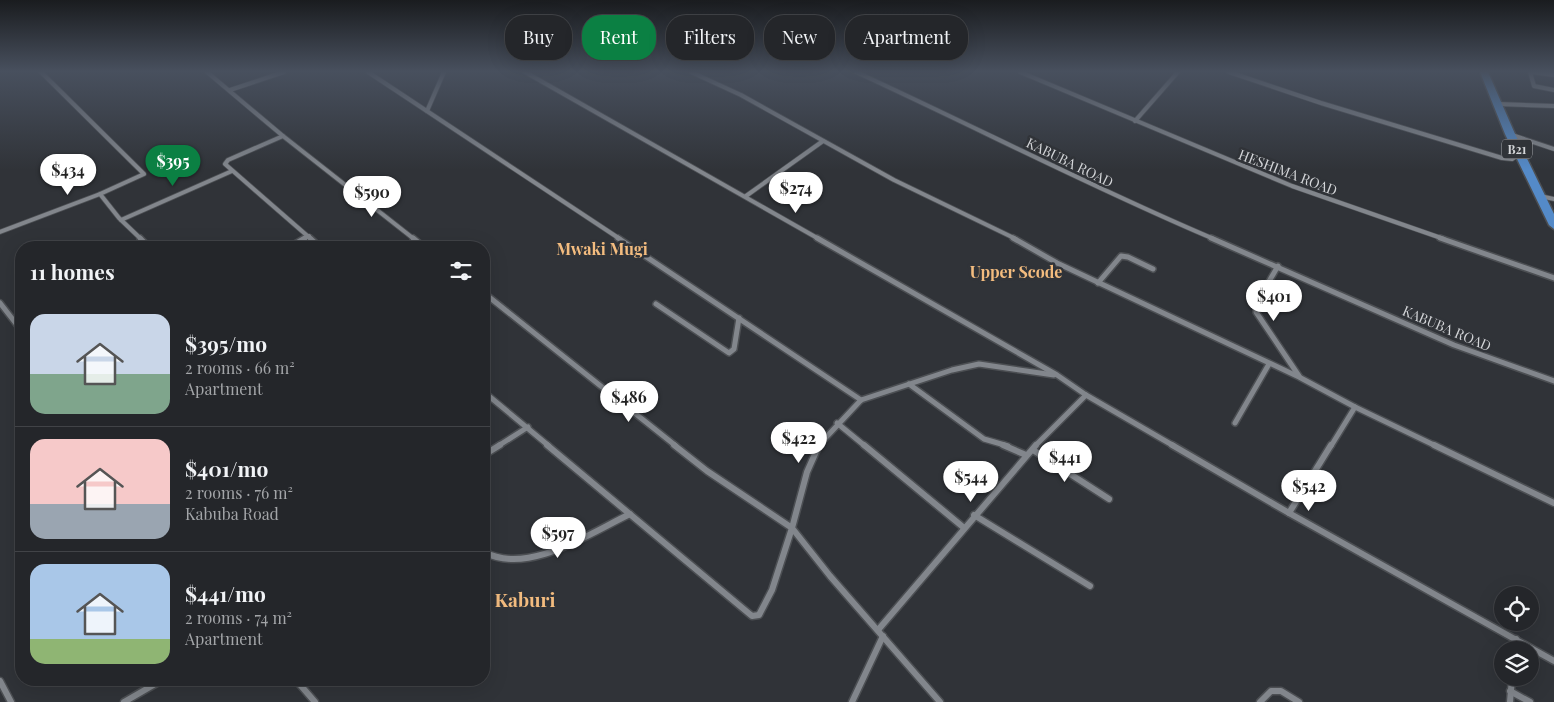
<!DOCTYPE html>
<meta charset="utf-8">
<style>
:root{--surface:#24262a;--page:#303236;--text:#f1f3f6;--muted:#a3a5a8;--line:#414347;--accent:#0b8043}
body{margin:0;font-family:"Playfair Display",serif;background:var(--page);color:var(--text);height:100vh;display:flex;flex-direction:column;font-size:19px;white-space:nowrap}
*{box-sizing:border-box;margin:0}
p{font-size:16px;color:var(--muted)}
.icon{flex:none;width:28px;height:28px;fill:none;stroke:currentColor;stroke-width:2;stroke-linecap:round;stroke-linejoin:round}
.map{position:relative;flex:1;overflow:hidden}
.sheet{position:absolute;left:15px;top:241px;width:475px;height:445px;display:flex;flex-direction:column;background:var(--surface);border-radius:20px;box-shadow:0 5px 20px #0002,0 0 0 1px var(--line)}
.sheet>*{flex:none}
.hud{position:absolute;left:505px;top:15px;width:475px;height:45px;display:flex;gap:10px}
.tools{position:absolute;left:1494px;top:586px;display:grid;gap:10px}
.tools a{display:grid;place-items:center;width:45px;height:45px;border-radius:50%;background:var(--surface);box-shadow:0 5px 20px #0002,0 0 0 1px var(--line);font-size:25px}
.price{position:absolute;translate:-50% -42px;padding:0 11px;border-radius:18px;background:#fff;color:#222;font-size:16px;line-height:32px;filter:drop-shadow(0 1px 2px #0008)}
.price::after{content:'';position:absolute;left:50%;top:30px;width:15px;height:11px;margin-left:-8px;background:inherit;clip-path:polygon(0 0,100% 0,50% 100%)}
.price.current{background:var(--accent);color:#fff}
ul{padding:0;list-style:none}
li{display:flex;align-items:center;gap:15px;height:125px;padding:0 15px}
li+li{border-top:1px solid var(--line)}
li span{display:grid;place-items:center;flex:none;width:140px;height:100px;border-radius:15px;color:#555}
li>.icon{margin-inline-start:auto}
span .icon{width:60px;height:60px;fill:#fffc;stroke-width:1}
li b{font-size:21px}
h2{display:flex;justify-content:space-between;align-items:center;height:60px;padding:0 15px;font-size:21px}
.pill{padding:0 18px;border-radius:20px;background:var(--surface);box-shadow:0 5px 20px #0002,0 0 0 1px var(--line);font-size:18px;line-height:45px}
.pill.current{background:var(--accent);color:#fff}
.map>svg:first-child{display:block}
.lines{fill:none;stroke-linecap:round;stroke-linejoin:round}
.minor-far2-casing{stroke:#4c4f53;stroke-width:5.5}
.minor-far1-casing{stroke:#4c4f53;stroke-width:8}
.minor-casing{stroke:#4c4f53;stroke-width:9}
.trunk-casing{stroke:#4c4f53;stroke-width:3}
.minor-far2{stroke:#82868c;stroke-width:4}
.minor-far1{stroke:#82868c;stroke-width:5}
.minor{stroke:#82868c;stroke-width:6}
.trunk{fill:#548ac8;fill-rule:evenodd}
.labels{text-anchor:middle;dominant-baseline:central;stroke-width:5;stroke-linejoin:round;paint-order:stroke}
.shield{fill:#303338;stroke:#a2a4a8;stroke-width:1}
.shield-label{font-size:12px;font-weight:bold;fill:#d3d5d8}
.street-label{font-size:14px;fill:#d3d5d8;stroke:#303338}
.quarter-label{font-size:16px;font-weight:bold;fill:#f3bc7f;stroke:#303338}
.near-quarter-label{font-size:19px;font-weight:bold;fill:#f3bc7f;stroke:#303338}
</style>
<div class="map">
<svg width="1554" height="702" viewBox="0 0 1554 702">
<rect width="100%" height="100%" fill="#303338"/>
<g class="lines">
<g class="minor-far2-casing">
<g id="minor-far2">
<path d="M207,72L283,136L414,239"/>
<path d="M368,72L620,239"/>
<path d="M525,72L819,239"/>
<path d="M691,72L741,95L894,180L1016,239"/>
<path d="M856,72C976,127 1093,188 1214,239"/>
<path d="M1020,72L1292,186L1444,239"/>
<path d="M1229,72L1321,103L1502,158L1512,159L1519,154"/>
<path d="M1530,72L1534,86L1554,90"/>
<path d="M1532,72L1554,75"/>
<path d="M230,90L284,72"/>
<path d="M1498,104L1554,106"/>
<path d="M427,111L444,72"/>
<path d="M1135,121L1178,72"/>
<path d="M1512,135L1554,149"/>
<path d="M283,136L228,160L225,164L311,239"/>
<path d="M100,194L119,218L141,239"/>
<path d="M746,196L823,141"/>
<path d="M1540,196L1554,199"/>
<path d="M121,220L232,171"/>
<path d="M0,232L100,194L144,174L41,72"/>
<path d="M303,239L309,236"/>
</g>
</g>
<g class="minor-far1-casing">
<g id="minor-far1">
<path d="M140,238L150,248"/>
<path d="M310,238L321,248"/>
<path d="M413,238L425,248"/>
<path d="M618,238L861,400"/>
<path d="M817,238L1057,375L1086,395L1174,446"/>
<path d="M1013,238L1057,263L1299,377L1355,407L1436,446"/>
<path d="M1211,238L1454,345L1554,381"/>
<path d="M1440,238L1554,278"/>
<path d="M288,248L305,238"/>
<path d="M1278,266L1256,304V312L1299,376"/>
<path d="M1098,283L1121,256L1128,257L1153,269"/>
<path d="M484,293L676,446"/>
<path d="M0,303L21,330"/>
<path d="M656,304L729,353L734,349L739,318"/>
<path d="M909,384L984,439L1008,446"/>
<path d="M484,392L549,446"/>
<path d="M837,423L865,446"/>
<path d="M1235,423L1269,364"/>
<path d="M498,446L528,427"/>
<path d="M818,446L861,400L952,370L979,364L1054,375"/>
<path d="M1035,446L1086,395"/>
<path d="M1331,446L1355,407"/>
</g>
</g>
<g class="minor-casing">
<g id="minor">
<path d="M547,445L752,616L759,615L772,590L792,528L707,471L674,445"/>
<path d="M819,445L807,472L792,528L830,576L940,702"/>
<path d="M864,445L963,527"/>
<path d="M1003,445L1026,455"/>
<path d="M1172,445L1289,513L1554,661"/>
<path d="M1434,445L1554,503"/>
<path d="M1033,450L1109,499"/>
<path d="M484,455L500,445"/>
<path d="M1289,513L1331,445"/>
<path d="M974,515L1090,586"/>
<path d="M484,552C528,576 590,533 630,514"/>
<path d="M878,630L1036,445"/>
<path d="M1515,650L1516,639"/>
<path d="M296,680L315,702"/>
<path d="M0,681L11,702"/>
<path d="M1510,691L1530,702"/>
<path d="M124,702L162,680"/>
<path d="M852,702L883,636"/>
<path d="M1260,702L1271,691H1281L1299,702"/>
<path d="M1510,702L1512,678"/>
</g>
</g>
<g class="trunk-casing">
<path id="trunk" d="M1480,72H1488L1515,134L1554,214V229L1549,225L1505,134Z"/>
</g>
<use href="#minor-far2" class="minor-far2"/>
<use href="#minor-far1" class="minor-far1"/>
<use href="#minor" class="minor"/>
<use href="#trunk" class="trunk"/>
</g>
<linearGradient id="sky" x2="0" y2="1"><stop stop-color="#1a1c1f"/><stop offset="0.42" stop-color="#48505e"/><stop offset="1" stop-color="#48505e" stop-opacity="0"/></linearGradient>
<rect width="1554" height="170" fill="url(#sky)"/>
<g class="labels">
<rect class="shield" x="1502" y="139.5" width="30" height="19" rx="4"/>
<g class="shield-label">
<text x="1517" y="149">B21</text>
</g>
<g class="street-label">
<text transform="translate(1070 162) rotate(26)">KABUBA ROAD</text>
<text transform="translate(1288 172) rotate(21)">HESHIMA ROAD</text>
<text transform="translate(1447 328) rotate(23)">KABUBA ROAD</text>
</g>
<g class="quarter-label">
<text x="602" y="248">Mwaki Mugi</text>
<text x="1016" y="271">Upper Scode</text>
</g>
<g class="near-quarter-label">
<text x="525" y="599">Kaburi</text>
</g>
</g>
</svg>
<div class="tools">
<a><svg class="icon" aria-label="locate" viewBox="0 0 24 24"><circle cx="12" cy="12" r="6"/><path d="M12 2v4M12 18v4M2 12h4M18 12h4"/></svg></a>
<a><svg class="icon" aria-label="layers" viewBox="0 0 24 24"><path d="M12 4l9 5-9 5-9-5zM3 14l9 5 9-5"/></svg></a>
</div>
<b class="price current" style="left:173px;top:187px">$395</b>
<b class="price" style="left:68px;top:196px">$434</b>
<b class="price" style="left:796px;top:214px">$274</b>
<b class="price" style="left:372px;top:218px">$590</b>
<b class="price" style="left:1274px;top:322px">$401</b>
<b class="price" style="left:629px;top:423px">$486</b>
<b class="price" style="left:799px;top:464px">$422</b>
<b class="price" style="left:1065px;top:483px">$441</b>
<b class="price" style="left:971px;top:503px">$544</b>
<b class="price" style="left:1309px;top:512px">$542</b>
<b class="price" style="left:558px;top:559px">$597</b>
<div class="hud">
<a class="pill">Buy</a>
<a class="pill current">Rent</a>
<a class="pill">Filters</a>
<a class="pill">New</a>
<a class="pill">Apartment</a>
</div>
<section class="sheet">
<h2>11 homes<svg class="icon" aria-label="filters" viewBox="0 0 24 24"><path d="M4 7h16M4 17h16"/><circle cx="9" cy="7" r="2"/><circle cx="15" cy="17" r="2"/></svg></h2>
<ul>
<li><span style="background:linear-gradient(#c9d6e8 60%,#7fa58c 0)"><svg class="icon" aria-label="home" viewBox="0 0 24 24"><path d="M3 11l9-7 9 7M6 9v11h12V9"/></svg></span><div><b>$395/mo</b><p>2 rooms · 66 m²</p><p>Apartment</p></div></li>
<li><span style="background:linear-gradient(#f6c9c9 65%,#9aa5b1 0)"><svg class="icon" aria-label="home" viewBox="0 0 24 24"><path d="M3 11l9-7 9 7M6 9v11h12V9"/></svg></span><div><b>$401/mo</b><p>2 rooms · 76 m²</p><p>Kabuba Road</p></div></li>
<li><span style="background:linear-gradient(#a9c7e8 75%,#8fb573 0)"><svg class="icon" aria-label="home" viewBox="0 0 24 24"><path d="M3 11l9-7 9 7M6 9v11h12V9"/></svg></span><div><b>$441/mo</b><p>2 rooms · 74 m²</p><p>Apartment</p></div></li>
</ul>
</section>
</div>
